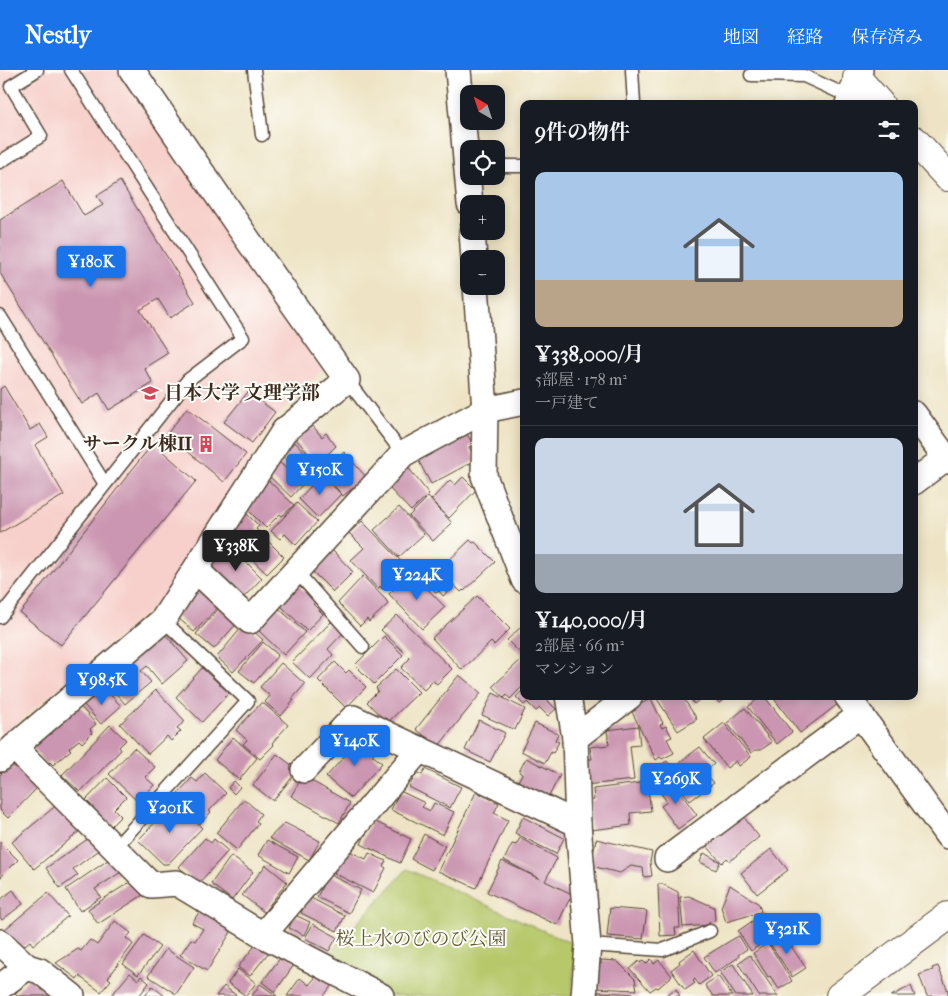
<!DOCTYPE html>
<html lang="ja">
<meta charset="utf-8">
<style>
:root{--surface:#171b24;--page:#20242c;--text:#f1f3f6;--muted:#9ea1a6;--line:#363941;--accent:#1a73e8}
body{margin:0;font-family:"IM FELL French Canon","Noto Serif JP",serif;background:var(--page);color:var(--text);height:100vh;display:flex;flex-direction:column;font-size:19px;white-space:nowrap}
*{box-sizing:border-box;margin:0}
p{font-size:16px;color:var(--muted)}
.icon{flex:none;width:28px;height:28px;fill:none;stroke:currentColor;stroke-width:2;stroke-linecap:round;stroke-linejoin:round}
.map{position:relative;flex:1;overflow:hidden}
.details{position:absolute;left:520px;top:30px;width:398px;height:600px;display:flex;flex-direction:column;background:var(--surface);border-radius:10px;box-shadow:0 2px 12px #0003}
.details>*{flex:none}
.needle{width:32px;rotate:321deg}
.controls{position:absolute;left:460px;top:15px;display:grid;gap:10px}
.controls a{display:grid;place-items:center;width:45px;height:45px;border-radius:10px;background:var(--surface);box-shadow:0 2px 12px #0003;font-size:25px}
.price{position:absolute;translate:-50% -42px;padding:0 11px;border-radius:5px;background:var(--accent);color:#fff;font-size:16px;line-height:32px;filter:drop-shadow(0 1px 2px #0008)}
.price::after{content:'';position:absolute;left:50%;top:30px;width:15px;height:11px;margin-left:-8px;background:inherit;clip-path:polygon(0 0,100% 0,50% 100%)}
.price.current{background:#222;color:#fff}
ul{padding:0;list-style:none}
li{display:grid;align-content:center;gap:10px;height:265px;padding:0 15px}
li+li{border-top:1px solid var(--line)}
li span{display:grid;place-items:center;height:155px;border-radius:10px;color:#555}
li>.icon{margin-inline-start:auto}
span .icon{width:90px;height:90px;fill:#fffc;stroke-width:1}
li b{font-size:21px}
h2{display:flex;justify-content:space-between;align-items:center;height:60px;padding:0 15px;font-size:21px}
header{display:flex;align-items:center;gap:30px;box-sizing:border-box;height:70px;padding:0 25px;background:var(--accent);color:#fff}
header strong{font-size:24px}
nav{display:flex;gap:28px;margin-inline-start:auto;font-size:18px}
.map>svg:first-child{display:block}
.built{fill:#f7d0cb}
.green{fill:#b6c86b;stroke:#787944}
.building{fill:#cb96b1}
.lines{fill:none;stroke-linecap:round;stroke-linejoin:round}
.lane-casing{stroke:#564637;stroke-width:15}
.street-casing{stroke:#564637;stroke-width:28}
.secondary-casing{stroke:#564637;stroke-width:30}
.lane{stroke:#fff;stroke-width:12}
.street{stroke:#fff;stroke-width:25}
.secondary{stroke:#fff;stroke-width:28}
.labels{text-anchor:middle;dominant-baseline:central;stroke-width:4;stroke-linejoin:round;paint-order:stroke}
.poi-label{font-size:19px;font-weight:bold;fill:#3b2a1e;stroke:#fdfcf7;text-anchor:start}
.park-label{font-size:19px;fill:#605935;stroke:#fdfcf7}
</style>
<header>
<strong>Nestly</strong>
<nav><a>地図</a><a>経路</a><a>保存済み</a></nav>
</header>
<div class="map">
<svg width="948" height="926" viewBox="0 0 948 926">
<rect width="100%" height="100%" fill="#fdfcf7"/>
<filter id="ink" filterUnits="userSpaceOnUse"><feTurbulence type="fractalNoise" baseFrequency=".02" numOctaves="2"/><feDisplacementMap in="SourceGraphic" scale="10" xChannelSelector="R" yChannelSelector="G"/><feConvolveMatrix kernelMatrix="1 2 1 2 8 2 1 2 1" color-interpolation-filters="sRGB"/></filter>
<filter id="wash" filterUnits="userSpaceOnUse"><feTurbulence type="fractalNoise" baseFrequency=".0096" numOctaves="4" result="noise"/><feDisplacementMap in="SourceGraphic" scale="20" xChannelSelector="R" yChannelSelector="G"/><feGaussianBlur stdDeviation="1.12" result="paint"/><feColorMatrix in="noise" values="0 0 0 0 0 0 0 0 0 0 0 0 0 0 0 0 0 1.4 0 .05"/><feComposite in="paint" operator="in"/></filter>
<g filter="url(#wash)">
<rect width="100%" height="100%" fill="#eee4c5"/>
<path class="built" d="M0,0H119L323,299L276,347L161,531L0,668Z"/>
<path class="green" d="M407,799L575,875L572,926H387L323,890Z"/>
<g id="blocks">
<g class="building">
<path d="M63,111L84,146L103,135L97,126L120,111L195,232L170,248L158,229L140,240L168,283L144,298L153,313L109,340L99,323L82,334L0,203V150Z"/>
<path d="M4,316L30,360L40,354L48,367L35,375L64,425L0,463V319Z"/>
<path d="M248,322L275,342L252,373L224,352Z"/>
<path d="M187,338L246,384L224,412L167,364Z"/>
<path d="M312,355L322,367L326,363L336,376L325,387L326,389L319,396L296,369Z"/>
<path d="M465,360L473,375L469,377L476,390L431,414L416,386Z"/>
<path d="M295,372L319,398L305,410L281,384Z"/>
<path d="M153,373L196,411L61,575L20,543Z"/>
<path d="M344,382L366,407L343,426L322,401Z"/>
<path d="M279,392L303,414L291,427L267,404Z"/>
<path d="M407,396L429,424L411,441L388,417Z"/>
<path d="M321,405L341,424L318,448L299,429Z"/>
<path d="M463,407L476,420L449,448L431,430L450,410L455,415Z"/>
<path d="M268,410L294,435L282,446L280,444L266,458L245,437Z"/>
<path d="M428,427L452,453L433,471L409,446Z"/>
<path d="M297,433L317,452L296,475L285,464L280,469L271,461Z"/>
<path d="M399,437L424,464L399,487L374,460Z"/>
<path d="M243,440L259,456L256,459L284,487L267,504L229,467L237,458L234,454Z"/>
<path d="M362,451L401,491L394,497L400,503L382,519L380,516L378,519L351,490L364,478L349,463Z"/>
<path d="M470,470L473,473L475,472L495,492L464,521L463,520L461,522L442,503L449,496L446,493Z"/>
<path d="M229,475L262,508L243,528L210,495Z"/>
<path d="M332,480L353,502L333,522L312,501Z"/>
<path d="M437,497L453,518L443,526L439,521L436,523L424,507Z"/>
<path d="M411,502L445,537L422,559L389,524Z"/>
<path d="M363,506L386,530L388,534L369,552L367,549L360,556L338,533Z"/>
<path d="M298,515L315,532L313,534L323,544L307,561L279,534Z"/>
<path d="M195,517L199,521L200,519L222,533L194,562L175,545Z"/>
<path d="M477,526L510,559L494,575L491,572L462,600L432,568Z"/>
<path d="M276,536L305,562L284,585L256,558Z"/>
<path d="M220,537L238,552L214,579L196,564Z"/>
<path d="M397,545L452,599L437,614L433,611L424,620L401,598L410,588L381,560Z"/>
<path d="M331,552L343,563L328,579L333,585L310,609L292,592Z"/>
<path d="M242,557H249L263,570L233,602L217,587Z"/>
<path d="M521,557L524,560V584L522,585L507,570Z"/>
<path d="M165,564L188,591L162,614L147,596L141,601L151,612L125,634L103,608Z"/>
<path d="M384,566L403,585L374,614L355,595Z"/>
<path d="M263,572L278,585L254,613L239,601Z"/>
<path d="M524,587V615L510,629L507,625L504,628L493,616Z"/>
<path d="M335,592L346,603L349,600L366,617L346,638L318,610Z"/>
<path d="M281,593L305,614L292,629L294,630L281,646L265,632L270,626L260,617Z"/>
<path d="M202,598L229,623L202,652L176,627Z"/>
<path d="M396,599L419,622L387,653L367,632L378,621L376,618Z"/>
<path d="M459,605L481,623L438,677L416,659Z"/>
<path d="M103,617L121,636L101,654L84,635Z"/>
<path d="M524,619V626H550L548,631L556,639L548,646L540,638L536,641L527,632L524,635L516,627Z"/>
<path d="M156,620L185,651L177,658L181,661L171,671L167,666L148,684L120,654Z"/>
<path d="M493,623L525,639L515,660L482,645Z"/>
<path d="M655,626H682L697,649L678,661Z"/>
<path d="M689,626H704L694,634Z"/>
<path d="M714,626H729L719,633Z"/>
<path d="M761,626H764L792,662L777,674L748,637Z"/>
<path d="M772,626H832L838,634L800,663Z"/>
<path d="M651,629L663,653L660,655L662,658L666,656L672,667L667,669L674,683L662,689L660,687L656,690L632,642L636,640L634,637Z"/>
<path d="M262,632L288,655L272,673L274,675L260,689L243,674L247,670L236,660Z"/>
<path d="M78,634L96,654L90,659L92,663L82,673L79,670L69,678L71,680L53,695L50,692L47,695L30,675Z"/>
<path d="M745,638L772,672L761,680H755L751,683L727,653Z"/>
<path d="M479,650L505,663L490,692L465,680Z"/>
<path d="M535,653L558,664L555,670L559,672L553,683L551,682L545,693L521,681Z"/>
<path d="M724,653L751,687L739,696L736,691L727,698L704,669Z"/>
<path d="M110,655L126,670L119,677L121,680L80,722L62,705Z"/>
<path d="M638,656L640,675L630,676L634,710L585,715L583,690L592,689L590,677L609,675L607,660Z"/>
<path d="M359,664L377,680L372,685L382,693L351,728L326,707L357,672L354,669Z"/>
<path d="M233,667L257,688L239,710L215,690Z"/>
<path d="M700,677L714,694L705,702L714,713L690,731L673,708L685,699L680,692Z"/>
<path d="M134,678L155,697L145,707L154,715L138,732L109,704Z"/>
<path d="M277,684L298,700L273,731L253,715Z"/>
<path d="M526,688L560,705L546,732L517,713L522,704L519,702Z"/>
<path d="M667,691L671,696L665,701L660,696Z"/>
<path d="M12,693L37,718L8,748L0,740V705Z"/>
<path d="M425,699L461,717L450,738L409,717L417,702L422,705Z"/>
<path d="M205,703L226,723L209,741L211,742L200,754L182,738L188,732L178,723L192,708L197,712Z"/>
<path d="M303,706L350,733L339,753L291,726Z"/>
<path d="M107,708L126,727L114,739L121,746L110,757L100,748L102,747L86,730Z"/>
<path d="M670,709L697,745L678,759L661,736L667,732L657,718Z"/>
<path d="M234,711L240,717L234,724L228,718Z"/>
<path d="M647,712L651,741L630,743L631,755L591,760L588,731L594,730L593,719Z"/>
<path d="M400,721L425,733L422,737L430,741L434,733L454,742L443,765L391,740Z"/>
<path d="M476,722L499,733L494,743L508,750L476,818L438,801Z"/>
<path d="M244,729L261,744L256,751L259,753L237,780L216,763Z"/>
<path d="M175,732L202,758L168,794H163L138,770Z"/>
<path d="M58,734L80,761L34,799L12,772Z"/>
<path d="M743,746L759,767L730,791L727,788L722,793L706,775Z"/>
<path d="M523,747L564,768L556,784L515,763Z"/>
<path d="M372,750L411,769L400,793L361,774Z"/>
<path d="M285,753L320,771L309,790L269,768Z"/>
<path d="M424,764L445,776L432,800L411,789Z"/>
<path d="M92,766L101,779L73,799L78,805L60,818L46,798Z"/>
<path d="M205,768L211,773L214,769L228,781L198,814L179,797Z"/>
<path d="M520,768L557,788L545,811L572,824L557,855L487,822L502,791L540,809L504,790L512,774L516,775Z"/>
<path d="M596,769L652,782L650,792L652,806L644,807L643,798L631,796L620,803L591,796Z"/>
<path d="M267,770L298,787L289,803L258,785Z"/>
<path d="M0,772L18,790L0,808Z"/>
<path d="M771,779L788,800L757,824L741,803Z"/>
<path d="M349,781L366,789L369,783L386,791L383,796L386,798L373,823L334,803L340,790L343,791Z"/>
<path d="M704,783L720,792L716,800L700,792Z"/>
<path d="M231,786L253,802L232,830L211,814Z"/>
<path d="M111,788L121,802L95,819L101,827L80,841L66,819Z"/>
<path d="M266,795L287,812L264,842L242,825Z"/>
<path d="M328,804L361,820L349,843L317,827Z"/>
<path d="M133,810L143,825L98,854L88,839Z"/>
<path d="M658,814H662L678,822L680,858H675L676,865L660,866Z"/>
<path d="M730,815L759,834L761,842L726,852L721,837Z"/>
<path d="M13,820L23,834L2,850L0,847V830Z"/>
<path d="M48,823L68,846L33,875L30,871L20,879L4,860Z"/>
<path d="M689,826L714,837L715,851L709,852V855L683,857L680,827Z"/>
<path d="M309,827L345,846L337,861L301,843Z"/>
<path d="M203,836L234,857L207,901L180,885L191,869L195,871L203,859L192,853Z"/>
<path d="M610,838L647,841L643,869L607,866Z"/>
<path d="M764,843L778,863L751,881L738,861Z"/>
<path d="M295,845L310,852L304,865L289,858Z"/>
<path d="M115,851L131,863L126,868L133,874L108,908L111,910L101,922L79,906L77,909L56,893L78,879L81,881L90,870L97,875Z"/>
<path d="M313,854L337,867L329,881L305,868Z"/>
<path d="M782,863L806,898L792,907L769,872Z"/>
<path d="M144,865L160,877L138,905L123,894Z"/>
<path d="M739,866L747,879L738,885L739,887L715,903L704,887L733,869Z"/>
<path d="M261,868L273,877L250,906L238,897Z"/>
<path d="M768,873L792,911L779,919L770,906L768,907L753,883Z"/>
<path d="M166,879L194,897L176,924L148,906Z"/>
<path d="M694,880L711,906L699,915L695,909L693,911L695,913L685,920L671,900L680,893L679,891Z"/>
<path d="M284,883L296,892L275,922L262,912Z"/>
<path d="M750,885L778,926H759L738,893Z"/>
<path d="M651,889L654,894L659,890L672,906L658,918L656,917L650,921L630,899L639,891L640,893L643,891L646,894Z"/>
<path d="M601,890L617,891L635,909L637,920L595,918L596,893L601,894Z"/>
<path d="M733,894L753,926H736L720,902Z"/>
<path d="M938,896L948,921V926H927L919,905L933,900L932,898Z"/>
<path d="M238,899L256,913L246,926L228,913Z"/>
<path d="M320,902L334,912L324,926H287L300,908L309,915Z"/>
<path d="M130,903L138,910L141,906L149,913L139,926H111Z"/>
<path d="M718,906L732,926H713L705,915Z"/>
<path d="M29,908L42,919L44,916L54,926H17L15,924Z"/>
<path d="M260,914L277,926H252Z"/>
<path d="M152,916L165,926H145Z"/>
<path d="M224,916L237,926H216Z"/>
<path d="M911,916L915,926H891Z"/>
<path d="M676,919L680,926H664Z"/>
<path d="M598,922L639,924V926H598Z"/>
</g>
</g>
</g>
<g filter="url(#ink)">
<use href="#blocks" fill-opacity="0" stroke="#564637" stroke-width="1"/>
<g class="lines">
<g class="lane-casing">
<g id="lane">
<path d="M254,0L262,65"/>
<path d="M632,0L634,34"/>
<path d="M751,5L804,6L850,27"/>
<path d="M0,92L41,66L11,16L37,0"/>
<path d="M496,96H524"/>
<path d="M0,246L105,414"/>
<path d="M347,310L403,384"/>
<path d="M296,501L363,577"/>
<path d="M0,547L188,310L243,268L71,0"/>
<path d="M115,778L248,631L163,550"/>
<path d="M588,875L663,880L710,861"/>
</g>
</g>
<g class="street-casing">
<g id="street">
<path d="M458,0L470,134"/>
<path d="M848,34L860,0"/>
<path d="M472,161L474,189"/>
<path d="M476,216L485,340L484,406L524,510"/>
<path d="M914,344L948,391"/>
<path d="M914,412L948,386"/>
<path d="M196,500L250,551L403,384L485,340L524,332"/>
<path d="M568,626L575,668L578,754L588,875L584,926"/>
<path d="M847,626L948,766"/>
<path d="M575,668L630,626"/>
<path d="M14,677L151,815L177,813L263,865L381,926"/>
<path d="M0,689L163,550L284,361L347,310L248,170L132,0"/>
<path d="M304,700L353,648L578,754"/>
<path d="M667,789L860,645"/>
<path d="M263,865L420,679"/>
<path d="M0,872L27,897"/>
<path d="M0,917L27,897L40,901L72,926"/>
</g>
</g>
<g class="secondary-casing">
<g id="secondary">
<path d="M857,8L880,34"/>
<path d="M914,70L948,107"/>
<path d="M840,926L948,846"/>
</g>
</g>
<use href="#lane" class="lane"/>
<use href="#street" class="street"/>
<use href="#secondary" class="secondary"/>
</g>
</g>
<defs>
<g id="university-bare" transform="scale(1.35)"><path d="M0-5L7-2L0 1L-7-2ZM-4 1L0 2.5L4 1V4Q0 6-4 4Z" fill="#d1495b" stroke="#fdfcf7" stroke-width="2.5" paint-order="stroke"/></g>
<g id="building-bare" transform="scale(1.35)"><path d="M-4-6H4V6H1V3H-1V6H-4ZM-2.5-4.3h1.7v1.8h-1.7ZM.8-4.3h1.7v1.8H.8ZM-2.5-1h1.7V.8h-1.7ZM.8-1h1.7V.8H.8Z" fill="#d1495b" stroke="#fdfcf7" stroke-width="2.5" paint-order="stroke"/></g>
</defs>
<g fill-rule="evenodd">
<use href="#university-bare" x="150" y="323"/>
<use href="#building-bare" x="206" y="374"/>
</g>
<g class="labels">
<g class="poi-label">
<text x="164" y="323">日本大学 文理学部</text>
<text x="192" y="374" text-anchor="end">サークル棟II</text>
</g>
<g class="park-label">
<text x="421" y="869">桜上水のびのび公園</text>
</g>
</g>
</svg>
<div class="controls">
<a><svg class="needle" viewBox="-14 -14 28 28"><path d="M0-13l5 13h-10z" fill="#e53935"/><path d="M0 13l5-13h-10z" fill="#9ea1a6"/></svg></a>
<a><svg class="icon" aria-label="locate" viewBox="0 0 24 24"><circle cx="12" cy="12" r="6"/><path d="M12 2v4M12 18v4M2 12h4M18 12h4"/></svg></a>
<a>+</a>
<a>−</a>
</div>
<b class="price" style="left:91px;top:218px">¥180K</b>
<b class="price" style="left:320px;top:426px">¥150K</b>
<b class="price current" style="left:236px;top:502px">¥338K</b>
<b class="price" style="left:417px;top:531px">¥224K</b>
<b class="price" style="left:102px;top:636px">¥98.5K</b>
<b class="price" style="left:355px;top:697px">¥140K</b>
<b class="price" style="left:676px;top:735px">¥269K</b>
<b class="price" style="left:170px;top:764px">¥201K</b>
<b class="price" style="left:787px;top:885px">¥321K</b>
<section class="details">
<h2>9件の物件<svg class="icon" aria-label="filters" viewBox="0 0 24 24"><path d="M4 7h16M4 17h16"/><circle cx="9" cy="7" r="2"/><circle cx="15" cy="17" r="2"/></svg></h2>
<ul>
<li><span style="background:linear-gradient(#a9c7e8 70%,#b9a48a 0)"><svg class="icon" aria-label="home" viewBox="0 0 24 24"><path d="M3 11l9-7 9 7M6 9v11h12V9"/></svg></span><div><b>¥338,000/月</b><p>5部屋 · 178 m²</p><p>一戸建て</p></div></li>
<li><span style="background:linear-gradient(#c9d6e8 75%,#9aa5b1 0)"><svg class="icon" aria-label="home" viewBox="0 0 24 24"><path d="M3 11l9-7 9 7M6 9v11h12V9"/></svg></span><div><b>¥140,000/月</b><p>2部屋 · 66 m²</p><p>マンション</p></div></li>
</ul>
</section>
</div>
